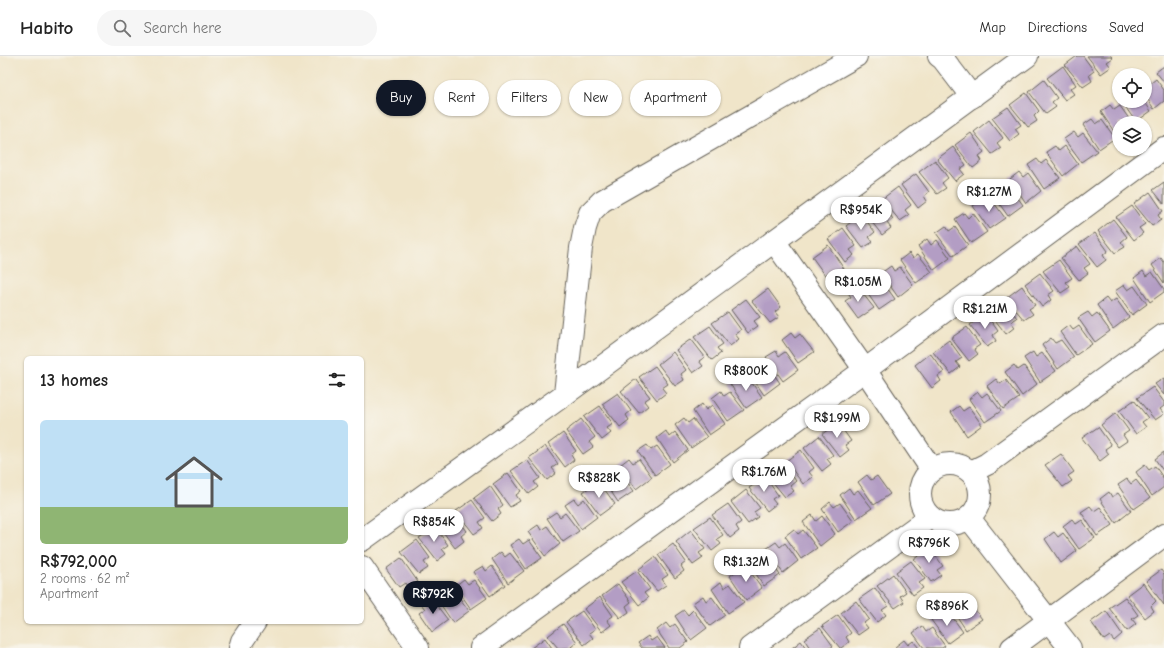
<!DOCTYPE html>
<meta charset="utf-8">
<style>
:root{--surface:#fff;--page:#f6f6f6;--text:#222;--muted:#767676;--line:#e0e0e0;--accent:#111827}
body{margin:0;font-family:"Comic Neue",sans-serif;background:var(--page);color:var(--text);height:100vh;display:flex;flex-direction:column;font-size:15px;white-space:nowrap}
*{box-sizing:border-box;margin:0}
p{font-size:13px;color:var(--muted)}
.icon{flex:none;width:22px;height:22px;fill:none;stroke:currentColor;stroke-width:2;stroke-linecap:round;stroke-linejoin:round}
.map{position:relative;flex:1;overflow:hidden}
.panel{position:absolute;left:24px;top:300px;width:340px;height:268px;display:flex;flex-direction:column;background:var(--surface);border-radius:6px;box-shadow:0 1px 3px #0004}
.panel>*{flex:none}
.guide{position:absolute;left:376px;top:24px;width:380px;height:36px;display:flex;gap:8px}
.fabs{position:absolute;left:1112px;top:12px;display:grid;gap:8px}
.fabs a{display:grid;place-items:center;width:40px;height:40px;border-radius:50%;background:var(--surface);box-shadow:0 1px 3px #0004;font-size:20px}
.price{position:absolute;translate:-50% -34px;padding:0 9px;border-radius:14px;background:#fff;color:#222;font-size:13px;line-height:26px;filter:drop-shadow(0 1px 2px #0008)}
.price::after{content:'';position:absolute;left:50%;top:24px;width:12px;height:9px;margin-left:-6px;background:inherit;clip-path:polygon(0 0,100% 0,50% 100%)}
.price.on{background:var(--accent);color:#fff}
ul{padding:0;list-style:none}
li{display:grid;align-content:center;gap:8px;height:212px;padding:0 16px}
li span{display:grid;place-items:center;height:124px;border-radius:6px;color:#555}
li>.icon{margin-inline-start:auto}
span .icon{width:72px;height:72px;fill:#fffc;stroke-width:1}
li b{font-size:17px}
h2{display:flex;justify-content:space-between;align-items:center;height:48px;padding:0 16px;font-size:17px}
.pill{padding:0 14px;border-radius:18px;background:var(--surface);box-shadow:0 1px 3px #0004;font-size:14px;line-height:36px}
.pill.on{background:var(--accent);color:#fff}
header{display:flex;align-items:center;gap:24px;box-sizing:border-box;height:56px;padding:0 20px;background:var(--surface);border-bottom:1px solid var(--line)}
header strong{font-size:19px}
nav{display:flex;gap:22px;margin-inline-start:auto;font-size:14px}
.search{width:280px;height:36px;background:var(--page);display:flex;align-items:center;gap:10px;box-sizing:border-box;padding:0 14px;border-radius:22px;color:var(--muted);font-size:15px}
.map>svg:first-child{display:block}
.building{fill:#b39dc4}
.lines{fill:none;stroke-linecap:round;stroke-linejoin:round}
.minor-casing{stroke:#666259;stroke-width:24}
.minor{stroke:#fff;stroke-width:22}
</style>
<header>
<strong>Habito</strong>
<div class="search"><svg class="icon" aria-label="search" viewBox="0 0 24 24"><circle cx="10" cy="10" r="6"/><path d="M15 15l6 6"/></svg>Search here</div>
<nav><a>Map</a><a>Directions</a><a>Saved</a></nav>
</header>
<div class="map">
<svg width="1164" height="592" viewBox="0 0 1164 592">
<rect width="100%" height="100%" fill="#f7f3e8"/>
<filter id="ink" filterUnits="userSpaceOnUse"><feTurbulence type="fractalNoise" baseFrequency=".025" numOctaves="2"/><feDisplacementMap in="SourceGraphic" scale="8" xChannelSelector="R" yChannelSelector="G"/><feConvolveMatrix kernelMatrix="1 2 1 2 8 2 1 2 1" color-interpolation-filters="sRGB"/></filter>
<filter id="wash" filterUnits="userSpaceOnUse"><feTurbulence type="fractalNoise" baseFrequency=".012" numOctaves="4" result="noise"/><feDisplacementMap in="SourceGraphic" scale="16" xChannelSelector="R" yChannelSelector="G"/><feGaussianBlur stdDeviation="0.9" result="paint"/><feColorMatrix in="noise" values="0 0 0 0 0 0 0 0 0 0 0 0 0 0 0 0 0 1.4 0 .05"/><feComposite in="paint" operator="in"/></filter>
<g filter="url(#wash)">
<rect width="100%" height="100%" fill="#f0e5c9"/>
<g id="blocks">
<g class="building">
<path d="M1077,0H1083L1094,15L1089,19L1092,25L1083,31L1065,9Z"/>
<path d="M1087,0H1111L1113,2L1107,6L1111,11L1101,18Z"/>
<path d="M1063,10L1076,29L1070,33L1074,38L1065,44L1047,22Z"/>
<path d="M1164,10V26L1156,16Z"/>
<path d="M1147,22L1151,27L1156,23L1164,34V45L1154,53L1145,39V24Z"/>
<path d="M1044,24L1057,42L1052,46L1056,51L1046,58L1029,36Z"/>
<path d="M1026,37L1039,55L1034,60L1037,65L1028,71L1010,49Z"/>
<path d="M1121,45H1144L1151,55L1136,66Z"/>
<path d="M1110,49L1114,54L1120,50L1132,67H1119V78L1117,80L1101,56Z"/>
<path d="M1008,51L1021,69L1015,73L1019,78L1010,85L992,62Z"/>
<path d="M1092,63L1096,68L1102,64L1115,82L1099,93L1083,69Z"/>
<path d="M989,64L1003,82L997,87L1001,92L992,98L974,76Z"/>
<path d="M1074,76L1078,81L1083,77L1097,95L1081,106L1064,83Z"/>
<path d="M971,77L984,96L979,100L982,105L973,112L955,89Z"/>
<path d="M1055,90L1059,95L1065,90L1078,108L1063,120L1046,96Z"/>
<path d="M953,91L966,109L960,113L964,118L955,125L937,103Z"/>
<path d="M1037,103L1041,108L1046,104L1060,122L1044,133L1028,109Z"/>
<path d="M935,104L948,122L942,127L946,132L937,138L919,116Z"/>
<path d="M1019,116L1023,121L1028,117L1041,135L1026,147L1010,123Z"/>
<path d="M916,118L929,136L924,140L927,145L918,152L901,129Z"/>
<path d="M1164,126V148L1153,134Z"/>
<path d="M1000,130L1004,135L1010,131L1023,149L1008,160L991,136Z"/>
<path d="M898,131L911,149L905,154L909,159L900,165L882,143Z"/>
<path d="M1150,136L1163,155L1158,159L1161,164L1152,170L1134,148Z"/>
<path d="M982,143L986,148L992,144L1005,162L989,173L973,150Z"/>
<path d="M880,145L893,163L887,167L891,172L882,179L864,156Z"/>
<path d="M1132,150L1145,168L1139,172L1143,177L1134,184L1116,161Z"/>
<path d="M964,157L968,162L973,157L987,176L971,187L955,163Z"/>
<path d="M861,158L875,176L869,181L873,186L863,192L846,170Z"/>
<path d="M1113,163L1127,181L1121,186L1125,191L1115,197L1098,175Z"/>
<path d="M946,170L949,175L955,171L968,189L953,200L936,177Z"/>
<path d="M843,172L856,190L850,194L854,199L845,206L828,183Z"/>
<path d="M1095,177L1108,195L1103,199L1106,204L1097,211L1079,188Z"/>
<path d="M927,183L931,189L937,184L950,202L934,214L918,190Z"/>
<path d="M828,189L844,213L835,220L831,215L825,219L812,201Z"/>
<path d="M1077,190L1090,208L1084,212L1088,217L1079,224L1061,202Z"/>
<path d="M909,197L913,202L918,198L932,216L916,227L900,204Z"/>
<path d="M1161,202L1164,206V227L1152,209Z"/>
<path d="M1059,204L1072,222L1066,226L1070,231L1061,237L1043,215Z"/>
<path d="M891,210L894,215L900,211L913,229L898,241L881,217Z"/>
<path d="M1143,215L1146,220L1152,216L1164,233V236L1150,246L1134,222Z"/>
<path d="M1040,217L1054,235L1048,239L1051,244L1042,251L1025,228Z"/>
<path d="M872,224L876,229L882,225L895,243L879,254L863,231Z"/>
<path d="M856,229L874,252L858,263L845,245L851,241L847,235Z"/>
<path d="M1124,229L1128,234L1134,230L1147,248L1132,259L1115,235Z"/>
<path d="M1022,230L1035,249L1029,253L1033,258L1024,264L1006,242Z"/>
<path d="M768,233L781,251L775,256L779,261L770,267L752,245Z"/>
<path d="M1106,242L1110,247L1116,243L1129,261L1113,273L1097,249Z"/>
<path d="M746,243L760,261L754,265L758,270L748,277L731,254Z"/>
<path d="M1003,244L1017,262L1011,266L1015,271L1006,278L988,255Z"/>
<path d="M728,256L741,274L735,278L739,283L730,290L712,267Z"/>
<path d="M1088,256L1092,261L1097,257L1110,275L1095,286L1078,262Z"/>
<path d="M985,257L998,275L993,279L996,285L987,291L970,269Z"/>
<path d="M1069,269L1073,274L1079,270L1092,288L1076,299L1060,276Z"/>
<path d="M710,270L723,288L717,292L721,297L712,304L694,281Z"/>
<path d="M967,271L980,289L974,293L978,298L969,305L951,282Z"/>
<path d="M791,277L795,282L800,278L814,296L798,307L782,284Z"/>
<path d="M1051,282L1055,287L1061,284L1074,301L1058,313L1042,289Z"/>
<path d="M691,283L705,301L699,305L703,310L693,317L676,294Z"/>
<path d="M949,284L962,302L956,306L960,311L951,318L933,296Z"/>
<path d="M776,295L779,300L785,296L798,314L783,325L766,301Z"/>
<path d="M673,296L686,314L681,318L684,324L675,330L658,308Z"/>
<path d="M1033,296L1036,301L1042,297L1056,315L1040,326L1024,302Z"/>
<path d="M930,297L944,316L938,320L941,325L932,332L915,309Z"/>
<path d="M757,308L761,313L767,309L780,327L764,339L748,315Z"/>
<path d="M1014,309L1018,314L1024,310L1037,328L1022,340L1005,316Z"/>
<path d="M655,310L668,328L662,332L666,337L657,344L639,321Z"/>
<path d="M739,321L743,327L749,323L762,341L746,352L730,328Z"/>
<path d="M1164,322V339L1155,328Z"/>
<path d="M636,323L650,341L644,345L648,350L639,357L621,335Z"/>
<path d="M996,323L1000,328L1006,324L1019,342L1003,353L987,330Z"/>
<path d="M1153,331L1164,346V350L1160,353L1164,358L1155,364L1137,342Z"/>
<path d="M721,335L724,340L730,336L744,354L728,365L712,342Z"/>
<path d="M978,336L982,341L987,337L1001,355L985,366L969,343Z"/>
<path d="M618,337L631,355L626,359L629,364L620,371L602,348Z"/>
<path d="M1134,344L1148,362L1142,366L1146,371L1136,378L1119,355Z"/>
<path d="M702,348L706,354L712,349L725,368L709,379L693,355Z"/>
<path d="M600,350L613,368L607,372L611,377L602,384L584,361Z"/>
<path d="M959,350L963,355L969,351L982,369L967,380L951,356Z"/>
<path d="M1116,357L1129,375L1123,379L1127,385L1118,391L1101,369Z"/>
<path d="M684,362L688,367L693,363L707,381L691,392L675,369Z"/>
<path d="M581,363L595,381L589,386L593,391L583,398L566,375Z"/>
<path d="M838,367L851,385L845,389L849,394L840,401L822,378Z"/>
<path d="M1098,371L1111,389L1105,393L1109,398L1100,405L1082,382Z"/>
<path d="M666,375L669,381L675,376L688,394L673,406L657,382Z"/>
<path d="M563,377L576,395L571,399L574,404L565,411L548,388Z"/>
<path d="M819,380L833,399L827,403L831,408L822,415L804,392Z"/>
<path d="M647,389L651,394L657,390L670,408L655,419L638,395Z"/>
<path d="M545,390L558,408L552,412L556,417L547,424L529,402Z"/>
<path d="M801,394L814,412L809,416L813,421L803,428L786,405Z"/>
<path d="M1164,396V416L1155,403Z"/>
<path d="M1061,398L1074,416L1068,420L1072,425L1063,431L1045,409Z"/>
<path d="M629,402L633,407L639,403L652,421L636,433L620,409Z"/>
<path d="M527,404L540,422L534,426L538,431L529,438L511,415Z"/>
<path d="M783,407L796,425L790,430L794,435L785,441L767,419Z"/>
<path d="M1145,409L1149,414L1155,410L1164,423V431L1152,440L1136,416Z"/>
<path d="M611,415L615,421L620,417L634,435L618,446L602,422Z"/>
<path d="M508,417L521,435L516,439L520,445L510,451L493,428Z"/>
<path d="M867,419L871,424L877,420L890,438L874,449L858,426Z"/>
<path d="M765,421L778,439L772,443L776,448L767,455L749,432Z"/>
<path d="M1127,423L1131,428L1136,424L1150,442L1134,453L1118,429Z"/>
<path d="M593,429L596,434L602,430L615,448L600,459L583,436Z"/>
<path d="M490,430L503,449L498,453L501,458L492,465L474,442Z"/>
<path d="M849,432L853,438L858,434L872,452L856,463L840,439Z"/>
<path d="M746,434L760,452L754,456L758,461L748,468L731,446Z"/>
<path d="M1109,436L1112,441L1118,437L1131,455L1116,467L1100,443Z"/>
<path d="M574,443L578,448L584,443L597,461L581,473L565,449Z"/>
<path d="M472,444L485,462L479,466L483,472L474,478L456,455Z"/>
<path d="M830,446L834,451L840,447L853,465L838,476L822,453Z"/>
<path d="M728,448L741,466L736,470L739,475L730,482L712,459Z"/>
<path d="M1090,450L1094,455L1100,451L1113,469L1097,480L1081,456Z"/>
<path d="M556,456L560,461L565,457L579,475L563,486L547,462Z"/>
<path d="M453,457L467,475L461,480L464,485L455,492L438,469Z"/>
<path d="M812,459L816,465L822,460L835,478L820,490L803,466Z"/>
<path d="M710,461L723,479L717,483L721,488L712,495L694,472Z"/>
<path d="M1072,463L1076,468L1082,464L1095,482L1079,493L1063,470Z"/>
<path d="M538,469L541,474L547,470L560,488L545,500L528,476Z"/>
<path d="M435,471L448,489L442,493L446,498L437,505L419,482Z"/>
<path d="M794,473L798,478L803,474L817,492L801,503L785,480Z"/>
<path d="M691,474L705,493L699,497L703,502L693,509L676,486Z"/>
<path d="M1054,476L1058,481L1063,477L1077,495L1061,507L1045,483Z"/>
<path d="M519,483L523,488L529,484L542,502L526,513L510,489Z"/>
<path d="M417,484L430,502L424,506L428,512L419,518L401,496Z"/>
<path d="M776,486L780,491L785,487L798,505L783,517L766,493Z"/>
<path d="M673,488L686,506L681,510L684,515L675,522L658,499Z"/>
<path d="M930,492L943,510L937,514L941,519L931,526L914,503Z"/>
<path d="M501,496L505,501L510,497L524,515L508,527L492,503Z"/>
<path d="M757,499L761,505L767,501L780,519L764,530L748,506Z"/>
<path d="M655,501L668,519L662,523L666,529L657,535L639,513Z"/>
<path d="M401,502L418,526L408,532L405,527L399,531L386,513Z"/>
<path d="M911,505L925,523L919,527L923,532L913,539L896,516Z"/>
<path d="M483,510L486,515L492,510L505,529L490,540L473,516Z"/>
<path d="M739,513L743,518L749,514L762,532L746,544L730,520Z"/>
<path d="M1161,514L1164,518V549L1146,525Z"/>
<path d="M637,515L650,533L644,537L648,542L639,549L621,526Z"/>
<path d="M893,518L906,536L900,540L904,546L895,552L877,530Z"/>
<path d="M464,523L468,528L474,524L487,542L471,553L455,530Z"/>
<path d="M721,526L724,532L730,528L744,546L728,557L712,533Z"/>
<path d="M1143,527L1156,545L1151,550L1154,555L1145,562L1127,539Z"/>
<path d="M618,528L631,546L626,550L629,556L620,562L602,540Z"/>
<path d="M875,532L888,550L882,554L886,559L877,566L859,543Z"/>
<path d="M446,537L450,542L456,537L469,555L453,567L437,543Z"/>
<path d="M703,540L706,545L712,541L725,559L710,570L693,547Z"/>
<path d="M430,541L448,564L432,576L419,557L425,553L421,548Z"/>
<path d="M600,541L613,560L607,564L611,569L602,576L584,553Z"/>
<path d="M1125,541L1138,559L1132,563L1136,568L1127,575L1109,552Z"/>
<path d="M959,543L963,549L968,545L982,563L966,574L950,550Z"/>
<path d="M856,545L869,563L864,567L868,572L858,579L841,557Z"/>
<path d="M684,554L688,559L693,554L707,572L691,584L675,560Z"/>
<path d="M582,555L595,573L589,577L593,582L584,589L566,566Z"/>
<path d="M1106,555L1122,578L1114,585L1110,580L1104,584L1091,566Z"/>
<path d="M941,557L944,562L950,558L963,576L948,587L931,564Z"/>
<path d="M838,559L851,577L846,581L849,586L841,592H840L822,570Z"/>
<path d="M666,567L670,572L675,568L688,586L680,592H669L657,574Z"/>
<path d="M563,568L577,586L571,591L572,592H558L548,580Z"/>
<path d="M922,570L926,576L932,572L945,590L942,592H924L913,577Z"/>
<path d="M820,572L833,590L830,592H810L804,583Z"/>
<path d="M648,580L651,585L657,581L665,592H642L638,587Z"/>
<path d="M545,582L552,592H531Z"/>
<path d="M904,584L908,589L913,585L919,592H896L895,591Z"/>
<path d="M801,585L806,592H792Z"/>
</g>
</g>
</g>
<g filter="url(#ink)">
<use href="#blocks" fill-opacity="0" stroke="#666259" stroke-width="1"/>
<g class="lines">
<g class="minor-casing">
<g id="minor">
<path d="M939,0L943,3L972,41"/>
<path d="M774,185L865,314L932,414"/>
<path d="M565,338L581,192L585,172L590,157L602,145L856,0"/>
<circle cx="950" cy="438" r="30"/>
<path d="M971,416L987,408L1164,279"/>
<path d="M969,462L1070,592"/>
<path d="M362,484L565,338L1027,0"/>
<path d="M362,511L418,592"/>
<path d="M240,592L242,585L255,566"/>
<path d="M481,592L865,314L1164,92"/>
<path d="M750,592L930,461"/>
<path d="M1012,592L1164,479"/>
</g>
</g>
<use href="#minor" class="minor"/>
</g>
</g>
</svg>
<div class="fabs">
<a><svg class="icon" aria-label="locate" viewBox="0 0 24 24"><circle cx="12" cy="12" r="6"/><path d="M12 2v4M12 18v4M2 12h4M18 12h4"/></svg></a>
<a><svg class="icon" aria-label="layers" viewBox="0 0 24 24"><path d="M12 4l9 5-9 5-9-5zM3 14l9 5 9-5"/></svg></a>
</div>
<b class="price" style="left:989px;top:157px">R$1.27M</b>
<b class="price" style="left:861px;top:175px">R$954K</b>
<b class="price" style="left:858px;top:247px">R$1.05M</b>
<b class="price" style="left:985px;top:274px">R$1.21M</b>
<b class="price" style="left:746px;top:336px">R$800K</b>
<b class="price" style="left:837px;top:383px">R$1.99M</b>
<b class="price" style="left:764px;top:437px">R$1.76M</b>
<b class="price" style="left:599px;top:443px">R$828K</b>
<b class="price" style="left:434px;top:487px">R$854K</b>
<b class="price" style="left:929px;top:508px">R$796K</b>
<b class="price" style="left:746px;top:527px">R$1.32M</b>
<b class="price on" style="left:433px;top:559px">R$792K</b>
<b class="price" style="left:947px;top:571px">R$896K</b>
<div class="guide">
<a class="pill on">Buy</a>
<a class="pill">Rent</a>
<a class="pill">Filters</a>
<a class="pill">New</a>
<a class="pill">Apartment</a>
</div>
<section class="panel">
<h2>13 homes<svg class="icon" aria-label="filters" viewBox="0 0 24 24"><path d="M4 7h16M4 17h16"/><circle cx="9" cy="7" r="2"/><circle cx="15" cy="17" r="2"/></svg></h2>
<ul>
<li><span style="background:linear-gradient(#bfe0f5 70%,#8fb573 0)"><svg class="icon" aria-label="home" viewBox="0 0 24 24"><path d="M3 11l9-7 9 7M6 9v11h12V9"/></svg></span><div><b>R$792,000</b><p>2 rooms · 62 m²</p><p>Apartment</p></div></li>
</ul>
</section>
</div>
